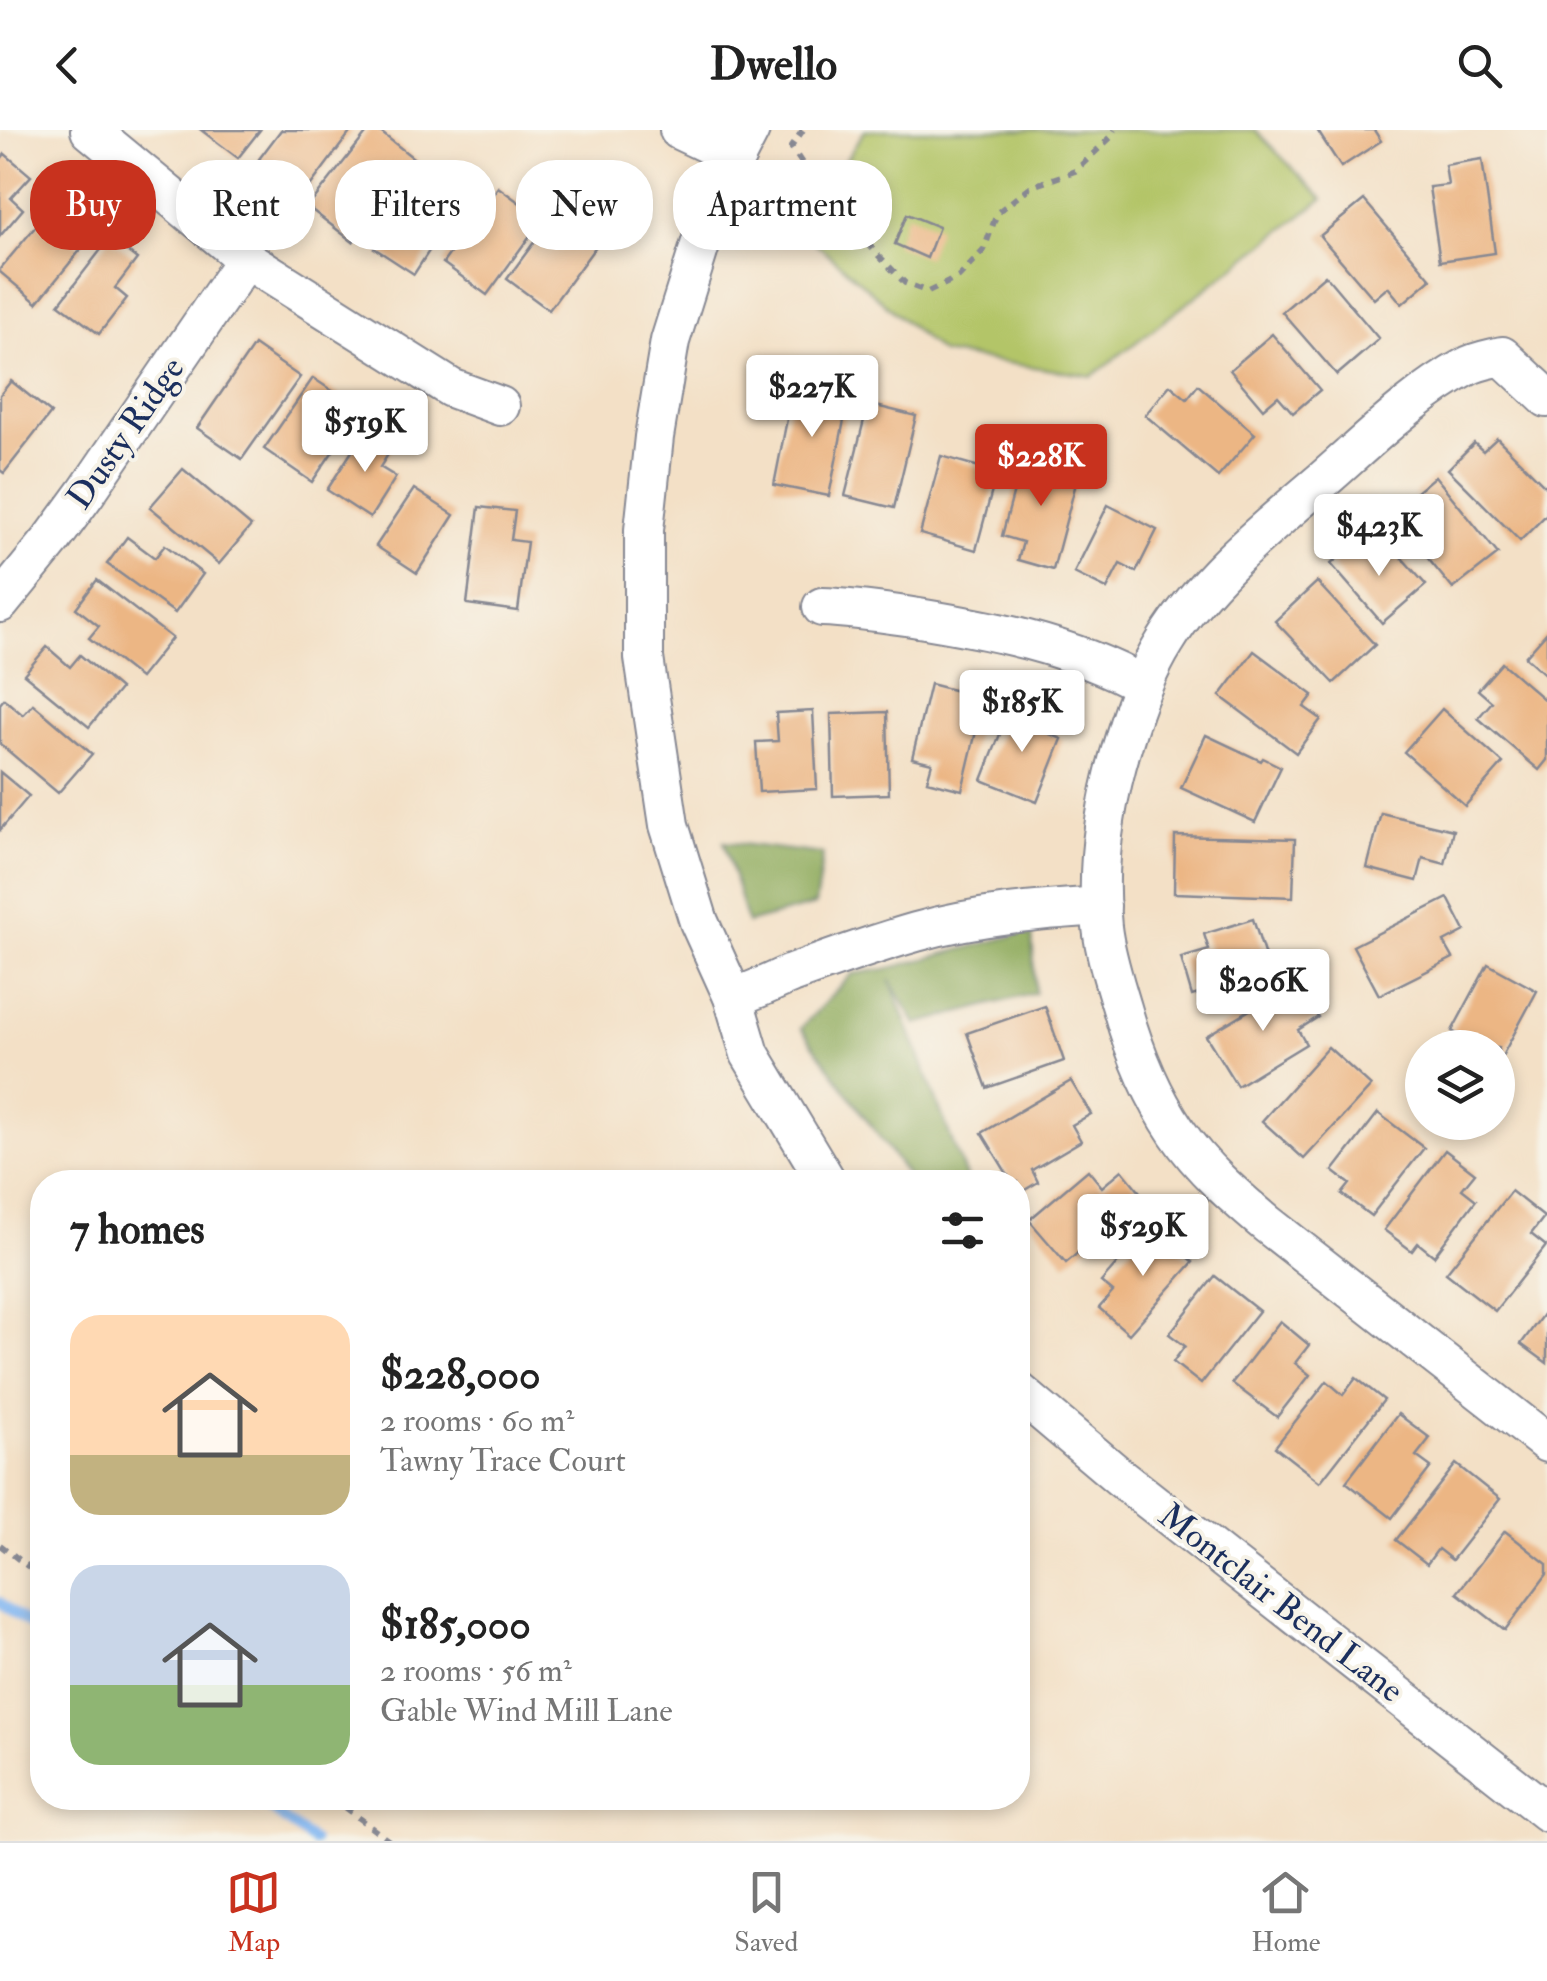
<!DOCTYPE html>
<meta charset="utf-8">
<style>
:root{--surface:#fff;--page:#f6f6f6;--text:#222;--muted:#767676;--line:#e0e0e0;--accent:#c8321e}
body{margin:0;font-family:"IM FELL Double Pica",serif;background:var(--page);color:var(--text);height:100vh;display:flex;flex-direction:column;font-size:38px;white-space:nowrap}
*{box-sizing:border-box;margin:0}
p{font-size:32px;color:var(--muted)}
.icon{flex:none;width:55px;height:55px;fill:none;stroke:currentColor;stroke-width:2;stroke-linecap:round;stroke-linejoin:round}
.map{position:relative;flex:1;overflow:hidden}
.side{position:absolute;left:30px;top:1040px;width:1000px;height:640px;display:flex;flex-direction:column;background:var(--surface);border-radius:40px;box-shadow:0 5px 15px #0003}
.side>*{flex:none}
.top-card{position:absolute;left:30px;top:30px;width:1000px;height:90px;display:flex;gap:20px}
.tools{position:absolute;left:1405px;top:900px;display:grid;gap:20px}
.tools a{display:grid;place-items:center;width:110px;height:110px;border-radius:50%;background:var(--surface);box-shadow:0 5px 15px #0003;font-size:50px}
.price{position:absolute;translate:-50% -85px;padding:0 22px;border-radius:10px;background:#fff;color:#222;font-size:32px;line-height:65px;filter:drop-shadow(0 2px 5px #0008)}
.price::after{content:'';position:absolute;left:50%;top:60px;width:30px;height:22px;margin-left:-15px;background:inherit;clip-path:polygon(0 0,100% 0,50% 100%)}
.price.active{background:var(--accent);color:#fff}
ul{padding:0;list-style:none}
li{display:flex;align-items:center;gap:30px;height:250px;padding:0 40px}
li span{display:grid;place-items:center;flex:none;width:280px;height:200px;border-radius:30px;color:#555}
li>.icon{margin-inline-start:auto}
span .icon{width:120px;height:120px;fill:#fffc;stroke-width:1}
li b{font-size:42px}
h2{display:flex;justify-content:space-between;align-items:center;height:120px;padding:0 40px;font-size:42px}
.tag{padding:0 35px;border-radius:40px;background:var(--surface);box-shadow:0 5px 15px #0003;font-size:35px;line-height:90px}
.tag.active{background:var(--accent);color:#fff}
header{display:flex;justify-content:space-between;align-items:center;height:130px;padding:0 40px;background:var(--surface);font-size:45px;font-weight:800}
.menu{display:flex;justify-content:space-around;align-items:center;height:140px;border-top:2px solid var(--line);background:var(--surface);font-size:28px;color:var(--muted)}
.menu a{display:grid;justify-items:center;gap:5px}
.menu .active{color:var(--accent)}
.map>svg:first-child{display:block}
.green{fill:#b3c568;stroke:#677a63;stroke-width:2.5}
.forest{fill:#8eaa5c;stroke:#546c5d;stroke-width:2.5}
.lines{fill:none;stroke-linecap:round;stroke-linejoin:round}
.stream{stroke:#84b8f2;stroke-width:10}
.building{fill:#ecb684}
.street-casing{stroke:#878892;stroke-width:42}
.path{stroke:#878892;stroke-width:6;stroke-dasharray:8 8;stroke-linecap:butt}
.street{stroke:#fff;stroke-width:38}
.labels{text-anchor:middle;dominant-baseline:central;stroke-width:8;stroke-linejoin:round;paint-order:stroke}
.street-label{font-size:35px;fill:#1b2f5e;stroke:#f7f3e8}
</style>
<header><svg class="icon" aria-label="back" viewBox="0 0 24 24"><path d="M15 5l-7 7 7 7"/></svg>Dwello<svg class="icon" aria-label="search" viewBox="0 0 24 24"><circle cx="10" cy="10" r="6"/><path d="M15 15l6 6"/></svg></header>
<div class="map">
<svg width="1547" height="1711" viewBox="0 0 1547 1711">
<rect width="100%" height="100%" fill="#f7f3e8"/>
<filter id="ink" filterUnits="userSpaceOnUse"><feTurbulence type="fractalNoise" baseFrequency=".01" numOctaves="2"/><feDisplacementMap in="SourceGraphic" scale="20" xChannelSelector="R" yChannelSelector="G"/><feConvolveMatrix kernelMatrix="1 2 1 2 8 2 1 2 1" color-interpolation-filters="sRGB"/></filter>
<filter id="wash" filterUnits="userSpaceOnUse"><feTurbulence type="fractalNoise" baseFrequency=".0048" numOctaves="4" result="noise"/><feDisplacementMap in="SourceGraphic" scale="40" xChannelSelector="R" yChannelSelector="G"/><feGaussianBlur stdDeviation="2.25" result="paint"/><feColorMatrix in="noise" values="0 0 0 0 0 0 0 0 0 0 0 0 0 0 0 0 0 1.4 0 .05"/><feComposite in="paint" operator="in"/></filter>
<g filter="url(#wash)">
<rect width="100%" height="100%" fill="#f3e0c6"/>
<path class="green" d="M865,0H1255L1323,69L1092,246L941,223L801,100Z"/>
<g class="forest">
<path d="M724,712L823,724L815,775L747,793Z"/>
<path d="M1032,801L1035,863L916,894L890,850L968,1052H912L801,898L852,844L886,839Z"/>
</g>
<g class="lines">
<g class="stream">
<path d="M0,1472L42,1505"/>
<path d="M256,1668L313,1711"/>
</g>
</g>
<g id="blocks">
<g class="building">
<path d="M201,0H260L238,28Z"/>
<path d="M281,0H352L296,75L269,54L277,43L259,29Z"/>
<path d="M369,0H378L417,31L353,112L308,77Z"/>
<path d="M1317,0H1374L1381,11L1341,37Z"/>
<path d="M5,24L31,46L11,68L23,79L0,106V30Z"/>
<path d="M1482,29L1495,123L1440,131L1429,57L1448,55L1445,35Z"/>
<path d="M425,40L465,66L414,144L374,118Z"/>
<path d="M498,57L542,89L487,165L443,133Z"/>
<path d="M568,66L610,97L549,180L507,149Z"/>
<path d="M1364,70L1431,149L1402,174L1388,157L1374,169L1320,106Z"/>
<path d="M57,71L82,92L70,107L82,118L37,173L0,142V139Z"/>
<path d="M907,84L939,97L927,128L895,114Z"/>
<path d="M110,108L137,129L115,158L127,168L99,204L59,174Z"/>
<path d="M1325,145L1379,209L1337,245L1282,182Z"/>
<path d="M1272,204L1320,260L1293,283L1278,266L1263,279L1230,240Z"/>
<path d="M254,215L300,247L242,329L197,298Z"/>
<path d="M313,248L340,266L329,282L350,296L312,352L264,319Z"/>
<path d="M11,251L51,283L4,343L0,340V265Z"/>
<path d="M794,254L849,265L829,366L774,355Z"/>
<path d="M1170,255L1187,269L1198,255L1255,304L1218,347L1145,285Z"/>
<path d="M868,274L916,286L894,378L845,366Z"/>
<path d="M367,298L394,315L380,337L396,347L370,388L327,360Z"/>
<path d="M1497,308L1547,358V384L1520,411L1448,339L1474,313L1483,321Z"/>
<path d="M1024,323L1080,338L1053,440L1018,430L1023,412L1002,406Z"/>
<path d="M941,326L997,342L976,420L920,404Z"/>
<path d="M183,339L251,396L219,434L150,377Z"/>
<path d="M1435,346L1498,424L1453,459L1403,398L1427,380L1414,364Z"/>
<path d="M414,359L454,385L417,443L376,416Z"/>
<path d="M1108,375L1157,400L1136,442L1120,434L1107,459L1074,443Z"/>
<path d="M479,377L515,381L511,410L527,412L518,481L467,474Z"/>
<path d="M127,407L155,428L165,415L203,444L175,483L107,434Z"/>
<path d="M1359,409L1378,431L1393,418L1426,455L1382,493L1331,434Z"/>
<path d="M97,450L172,508L140,548L89,508L99,496L76,478Z"/>
<path d="M1317,452L1375,515L1334,553L1275,491Z"/>
<path d="M1547,502V546L1525,527Z"/>
<path d="M47,517L70,537L80,525L120,559L89,597L24,544Z"/>
<path d="M1254,521L1313,565L1304,577L1321,589L1296,623L1220,566Z"/>
<path d="M1502,533L1547,572V630L1539,640L1478,588L1492,572L1478,560Z"/>
<path d="M930,554L984,568L962,660L927,651L932,633L912,628Z"/>
<path d="M4,569L23,585L33,574L92,624L58,663L0,614V574Z"/>
<path d="M1013,571L1039,581L1033,597L1062,609L1037,672L982,650Z"/>
<path d="M1442,579L1503,633L1465,676L1404,622Z"/>
<path d="M813,581L817,659L759,662L756,612L778,611L776,583Z"/>
<path d="M887,582L889,664L833,666L831,584Z"/>
<path d="M1206,605L1261,631L1263,628L1281,637L1255,692L1181,658Z"/>
<path d="M0,642L29,666L0,700Z"/>
<path d="M1381,683L1453,700L1445,734L1423,728L1417,751L1367,738Z"/>
<path d="M1175,706L1295,709L1293,767L1174,763Z"/>
<path d="M1448,768L1465,801L1444,812L1453,828L1379,865L1353,816Z"/>
<path d="M1253,789L1270,842L1192,866L1181,828L1209,820L1204,804Z"/>
<path d="M1488,834L1537,861L1501,928L1498,926V918H1481L1452,901Z"/>
<path d="M1297,852L1318,887L1298,900L1306,914L1237,956L1206,906Z"/>
<path d="M1045,876L1064,931L987,958L967,903Z"/>
<path d="M1328,917L1371,956L1304,1029L1262,991Z"/>
<path d="M1071,951L1091,984L1072,995L1081,1011L1032,1040L1038,1052L1018,1064V1052H1012L982,1003Z"/>
<path d="M1378,983L1424,1018L1371,1086L1342,1064L1350,1054L1333,1041Z"/>
<path d="M1445,1020L1475,1043L1462,1059L1476,1070L1434,1126L1418,1113L1412,1121L1384,1100Z"/>
<path d="M1088,1040L1102,1057L1122,1040L1144,1067L1066,1133L1029,1090Z"/>
<path d="M1511,1061L1544,1087L1531,1104L1546,1116L1495,1181L1446,1143Z"/>
<path d="M1151,1095L1193,1132L1129,1204L1099,1178L1113,1162L1101,1152Z"/>
<path d="M1215,1146L1259,1181L1201,1254L1173,1232L1185,1216L1169,1204Z"/>
<path d="M1547,1179V1233L1521,1214Z"/>
<path d="M1280,1191L1309,1215L1295,1233L1310,1245L1277,1287L1232,1253Z"/>
<path d="M1356,1248L1384,1270L1320,1352L1275,1317L1327,1251L1343,1265Z"/>
<path d="M1398,1284L1430,1308L1416,1326L1431,1337L1392,1388L1346,1352Z"/>
<path d="M1456,1334L1500,1369L1452,1430L1438,1419L1427,1434L1396,1410Z"/>
<path d="M1505,1401L1547,1434V1444L1505,1500L1457,1463Z"/>
</g>
</g>
</g>
<g filter="url(#ink)">
<use href="#blocks" fill-opacity="0" stroke="#878892" stroke-width="2.5"/>
<g class="lines">
<g class="street-casing">
<g id="street">
<path d="M90,0L246,129L451,258L500,276"/>
<path d="M679,0L736,27"/>
<path d="M750,0L736,27L702,109L670,211L654,307L644,400V528L669,695L699,792L733,867L750,924L827,1052"/>
<path d="M1547,268L1502,226C1490,229 1476,231 1466,237C1414,265 1368,311 1323,350C1267,398 1204,448 1165,512C1146,542 1134,576 1124,610C1105,671 1095,733 1102,797C1105,824 1114,851 1122,878C1134,921 1152,965 1177,1002C1201,1038 1235,1067 1267,1094L1547,1313"/>
<path d="M0,473L53,408L86,363L246,129"/>
<path d="M822,477C850,478 878,482 906,486C989,499 1069,514 1143,555"/>
<path d="M733,867C753,862 771,852 791,844C832,829 874,814 916,802C976,785 1039,780 1101,776"/>
<path d="M1018,1261L1121,1348L1547,1682"/>
</g>
</g>
<g class="path">
<path d="M803,0L791,17L818,57L879,126L905,153L928,162L959,147L984,120L997,83L1030,57L1075,41L1111,7L1115,0"/>
<path d="M0,1415L42,1447"/>
<path d="M332,1668L389,1711"/>
</g>
<use href="#street" class="street"/>
</g>
</g>
<g class="labels">
<g class="street-label">
<text transform="translate(126 303) rotate(-55)">Dusty Ridge</text>
<text transform="translate(1281 1473) rotate(38)">Montclair Bend Lane</text>
</g>
</g>
</svg>
<div class="tools">
<a><svg class="icon" aria-label="layers" viewBox="0 0 24 24"><path d="M12 4l9 5-9 5-9-5zM3 14l9 5 9-5"/></svg></a>
</div>
<b class="price" style="left:812px;top:310px">$227K</b>
<b class="price" style="left:365px;top:345px">$519K</b>
<b class="price active" style="left:1041px;top:379px">$228K</b>
<b class="price" style="left:1379px;top:449px">$423K</b>
<b class="price" style="left:1022px;top:625px">$185K</b>
<b class="price" style="left:1263px;top:904px">$206K</b>
<b class="price" style="left:1143px;top:1149px">$529K</b>
<div class="top-card">
<a class="tag active">Buy</a>
<a class="tag">Rent</a>
<a class="tag">Filters</a>
<a class="tag">New</a>
<a class="tag">Apartment</a>
</div>
<section class="side">
<h2>7 homes<svg class="icon" aria-label="filters" viewBox="0 0 24 24"><path d="M4 7h16M4 17h16"/><circle cx="9" cy="7" r="2"/><circle cx="15" cy="17" r="2"/></svg></h2>
<ul>
<li><span style="background:linear-gradient(#ffd9b3 70%,#c2b280 0)"><svg class="icon" aria-label="home" viewBox="0 0 24 24"><path d="M3 11l9-7 9 7M6 9v11h12V9"/></svg></span><div><b>$228,000</b><p>2 rooms · 60 m²</p><p>Tawny Trace Court</p></div></li>
<li><span style="background:linear-gradient(#c9d6e8 60%,#8fb573 0)"><svg class="icon" aria-label="home" viewBox="0 0 24 24"><path d="M3 11l9-7 9 7M6 9v11h12V9"/></svg></span><div><b>$185,000</b><p>2 rooms · 56 m²</p><p>Gable Wind Mill Lane</p></div></li>
</ul>
</section>
</div>
<nav class="menu">
<a class="active"><svg class="icon" aria-label="map" viewBox="0 0 24 24"><path d="M3 6l6-2 6 2 6-2v14l-6 2-6-2-6 2zM9 4v14M15 6v14"/></svg>Map</a>
<a><svg class="icon" aria-label="saved" viewBox="0 0 24 24"><path d="M7 4h10v16l-5-4-5 4z"/></svg>Saved</a>
<a><svg class="icon" aria-label="home" viewBox="0 0 24 24"><path d="M3 11l9-7 9 7M6 9v11h12V9"/></svg>Home</a>
</nav>
